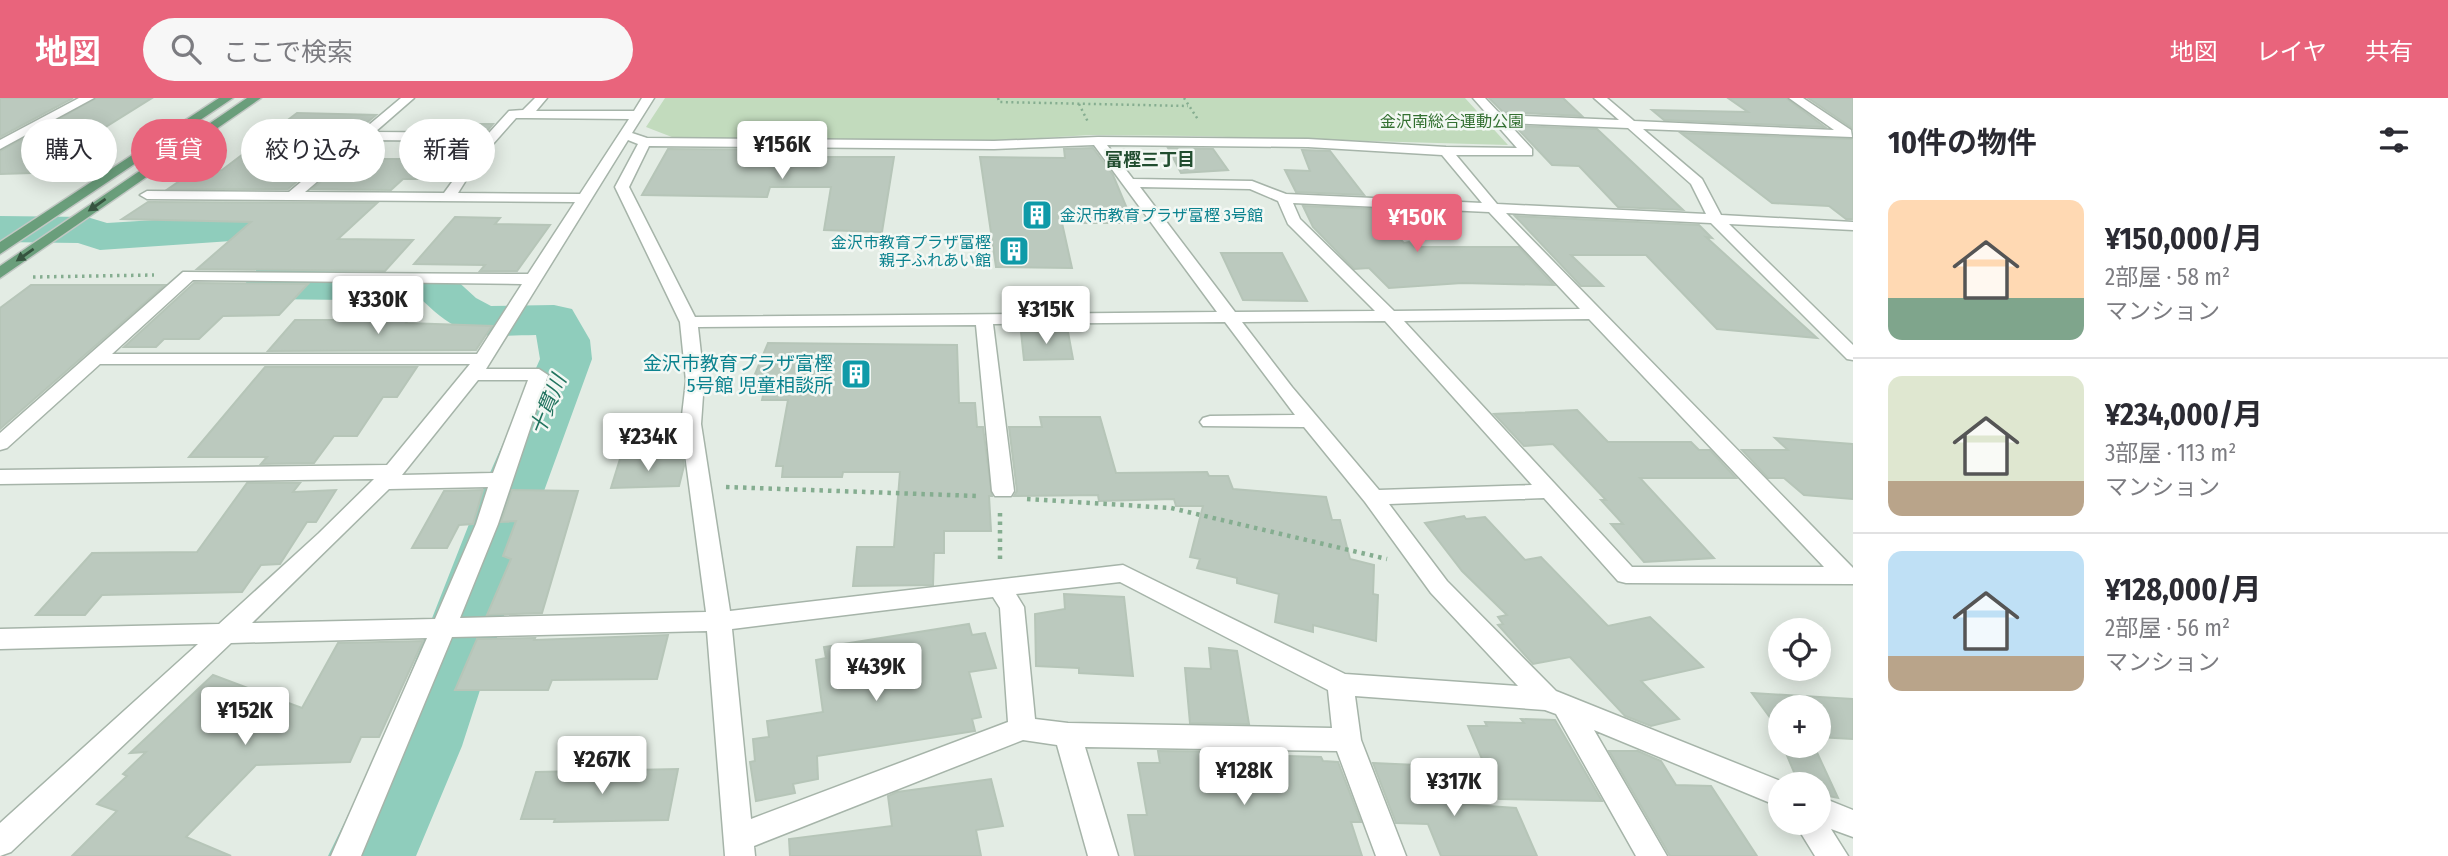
<!DOCTYPE html>
<html lang="ja">
<meta charset="utf-8">
<style>
:root{--surface:#fff;--page:#f7f7f7;--text:#2b2b33;--muted:#7c7c81;--line:#e1e1e2;--accent:#e9647c}
body{margin:0;font-family:"Fira Sans Condensed","Noto Sans JP",sans-serif;background:var(--page);color:var(--text);height:100vh;display:flex;flex-direction:column;font-size:26px;white-space:nowrap}
*{box-sizing:border-box;margin:0}
p{font-size:23px;color:var(--muted)}
.icon{flex:none;width:38px;height:38px;fill:none;stroke:currentColor;stroke-width:2;stroke-linecap:round;stroke-linejoin:round}
.map{position:relative;flex:1;overflow:hidden}
.sheet{display:flex;flex-direction:column;background:var(--surface);width:595px}
.sheet>*{flex:none}
.guide{position:absolute;left:21px;top:21px;width:665px;height:63px;display:flex;gap:14px}
.buttons{position:absolute;left:1768px;top:520px;display:grid;gap:14px}
.buttons a{display:grid;place-items:center;width:63px;height:63px;border-radius:50%;background:var(--surface);box-shadow:0 4px 18px #0003;font-size:35px}
.price{position:absolute;translate:-50% -60px;padding:0 16px;border-radius:7px;background:#fff;color:#222;font-size:23px;line-height:46px;filter:drop-shadow(0 2px 4px #0008)}
.price::after{content:'';position:absolute;left:50%;top:42px;width:21px;height:16px;margin-left:-10px;background:inherit;clip-path:polygon(0 0,100% 0,50% 100%)}
.price.selected{background:var(--accent);color:#fff}
ul{padding:0;list-style:none}
li{display:flex;align-items:center;gap:21px;height:175px;padding:0 35px}
li+li{border-top:2px solid var(--line)}
li span{display:grid;place-items:center;flex:none;width:196px;height:140px;border-radius:14px;color:#555}
li>.icon{margin-inline-start:auto}
span .icon{width:84px;height:84px;fill:#fffc;stroke-width:1}
li b{font-size:30px}
h2{display:flex;justify-content:space-between;align-items:center;height:84px;padding:0 35px;font-size:30px}
.tag{padding:0 24px;border-radius:32px;background:var(--surface);box-shadow:0 4px 18px #0003;font-size:24px;line-height:63px}
.tag.selected{background:var(--accent);color:#fff}
header{display:flex;align-items:center;gap:42px;box-sizing:border-box;height:98px;padding:0 35px;background:var(--accent);color:#fff}
header strong{font-size:33px}
nav{display:flex;gap:38px;margin-inline-start:auto;font-size:24px}
.search{width:490px;height:63px;background:var(--page);display:flex;align-items:center;gap:18px;box-sizing:border-box;padding:0 24px;border-radius:38px;color:var(--muted);font-size:26px}
main{display:flex;flex:1;min-height:0}
.map>svg:first-child{display:block}
.green{fill:#c2dbbd}
.lines{fill:none;stroke-linecap:round;stroke-linejoin:round}
.river{fill:#8fcdbc;fill-rule:evenodd}
.building{fill:#bbc9be;stroke:#b6c5b8;stroke-width:2}
.minor-casing{stroke:#a6b4a9;stroke-width:3}
.major-casing{stroke:#c2c8c4;stroke-width:3}
.path-far2{stroke:#85ad90;stroke-width:2.5;stroke-dasharray:2 3.5;stroke-linecap:butt}
.path-far1{stroke:#85ad90;stroke-width:3.5;stroke-dasharray:2.5 4.5;stroke-linecap:butt}
.path{stroke:#85ad90;stroke-width:4.5;stroke-dasharray:3.5 5;stroke-linecap:butt}
.minor{fill:#fff;fill-rule:evenodd}
.major{fill:#6a9e7b;fill-rule:evenodd}
.oneway{fill:#36543f}
.labels{text-anchor:middle;dominant-baseline:central;stroke-width:5;stroke-linejoin:round;paint-order:stroke}
.far-park-label{font-size:16px;fill:#337031;stroke:#f3f8f4}
.far-culture-label{font-size:16px;fill:#0d838f;stroke:#f3f8f4;text-anchor:start}
.far-neighbourhood-label{font-size:18px;font-weight:bold;fill:#214d2f;stroke:#f3f8f4}
.culture-label{font-size:19px;fill:#0d838f;stroke:#f3f8f4;text-anchor:end}
.water-label{font-size:21px;font-style:italic;fill:#22745f;stroke:#f3f8f4}
</style>
<header>
<strong>地図</strong>
<div class="search"><svg class="icon" aria-label="search" viewBox="0 0 24 24"><circle cx="10" cy="10" r="6"/><path d="M15 15l6 6"/></svg>ここで検索</div>
<nav><a>地図</a><a>レイヤ</a><a>共有</a></nav>
</header>
<main>
<div class="map">
<svg width="1853" height="758" viewBox="0 0 1853 758">
<rect width="100%" height="100%" fill="#e3ece4"/>
<path class="green" d="M665,0H1465L1508,47L1195,38L1090,37L991,43L677,41L646,29Z"/>
<g class="lines">
<path class="river" d="M251,116C278,123 302,129 318,152L303,173L436,175L453,179L476,200L491,208L554,207L572,211L590,242L592,261L544,393L462,648L416,758H328L383,645L482,393L540,261L536,237C482,238 465,243 423,203L268,201L251,197L244,187L272,153L246,142L100,152L78,145L0,144V118L87,119L107,125Z"/>
</g>
<g class="building">
<path d="M0,0H73L0,39Z"/>
<path d="M96,0H152L32,75L0,76V53Z"/>
<path d="M1489,0H1563L1582,18L1503,14Z"/>
<path d="M1728,0H1786L1825,29L1664,22L1652,12L1748,14Z"/>
<path d="M1808,0H1853V31L1852,30Z"/>
<path d="M297,15L376,17L288,91H168L194,73L222,72Z"/>
<path d="M442,26H493L488,32H436Z"/>
<path d="M1515,28L1597,31L1683,112L1618,109L1579,68L1552,67Z"/>
<path d="M1681,35L1853,41V121H1846L1829,108L1772,105Z"/>
<path d="M422,45L477,46L450,81H403L391,92L312,91L348,61H406Z"/>
<path d="M1093,50L1113,77L1133,125H1062L1072,170L996,169L980,59L1065,60L1064,51Z"/>
<path d="M1168,50L1213,51L1228,72L1181,75Z"/>
<path d="M668,51L779,52L778,59H894L882,134L824,132L831,89H770L767,99L642,97Z"/>
<path d="M1302,52L1330,53L1364,97L1296,94L1285,72L1310,73Z"/>
<path d="M148,104L377,105L338,141L413,142L385,173L197,171L251,124L122,121Z"/>
<path d="M1303,108L1376,111L1394,135L1404,145L1409,144L1414,149H1519L1554,187L1462,185L1389,190L1369,170L1354,171L1313,129Z"/>
<path d="M1515,118L1699,127L1712,140L1706,139L1817,240L1717,231L1646,157H1571L1603,188H1581Z"/>
<path d="M455,119L500,120L495,126L550,127L517,173H480L485,167L414,166Z"/>
<path d="M1221,155H1282L1307,203L1243,202Z"/>
<path d="M194,185L308,186L279,217L223,218L199,241H164L156,249H124Z"/>
<path d="M31,187H165L0,331V210Z"/>
<path d="M295,222H408L406,225L492,228L476,252L268,253Z"/>
<path d="M1021,234H1068L1073,261L1024,262Z"/>
<path d="M768,245L957,247L959,305H975L977,329H983L992,398H989L991,433H944V455H934L933,487L853,488L857,449H894L900,374H843L842,379H782L783,368H776L788,302H762L765,289L750,288Z"/>
<path d="M265,269H417L397,299H383L357,338H334L314,365L261,366L267,359H189Z"/>
<path d="M1577,312L1608,344H1691L1699,352H1710L1736,380H1640L1714,460L1644,464L1611,426H1623L1601,402H1606L1553,346L1524,348L1494,316Z"/>
<path d="M1040,319H1100L1116,375L1207,374L1209,378H1228L1233,391L1326,399L1332,422H1340L1350,461L1374,467L1373,496L1378,497L1376,543L1313,527V534L1275,524L1279,496L1237,485V480L1197,470L1200,461L1190,459L1203,408H1176L1174,401L1099,403L1098,397L1014,398L1017,393L1009,329H1042Z"/>
<path d="M1775,340L1853,346V401L1804,397L1784,380H1768L1742,352H1788Z"/>
<path d="M620,361H683L684,368L679,388L611,390Z"/>
<path d="M247,385H300L293,394L336,392L316,424H307L280,466L261,467L242,494L102,497L85,517H36L92,455L197,454Z"/>
<path d="M483,392L473,426L459,427L447,450H412L444,393Z"/>
<path d="M512,392L578,393L542,515L487,517L511,461L503,458L516,423L501,424Z"/>
<path d="M1464,418L1466,421L1485,419L1525,462L1541,459L1608,528L1650,519L1703,569L1641,583L1679,621L1651,628L1625,618L1570,559L1533,566L1498,527L1503,526L1498,519L1507,517L1462,473L1425,425Z"/>
<path d="M1064,496L1124,499L1133,578L1079,575V570L1036,568L1035,516L1065,511Z"/>
<path d="M969,526L972,537L985,535L996,570L969,574L981,619L972,621L975,633L817,658L818,681L793,686L795,695L756,703L750,664L755,663L753,641L769,639L767,623L823,614L816,562L826,560L824,549Z"/>
<path d="M668,537L657,581L552,582L548,592H455L477,541L535,540L534,542Z"/>
<path d="M423,543L379,639H361L350,664L256,667L186,739L231,758H72L117,713L97,706L127,678L123,676L146,654L130,655L213,577L302,610L338,545Z"/>
<path d="M1209,550L1237,553L1249,626L1190,625L1185,570L1211,571Z"/>
<path d="M1752,595L1853,601V641L1818,639V609H1780V640L1774,625Z"/>
<path d="M1521,621L1555,622L1602,703L1499,701L1468,628H1487L1485,624L1524,625Z"/>
<path d="M1783,648H1814L1838,700L1818,696V686H1799Z"/>
<path d="M1158,653L1254,654V657L1321,659L1323,663L1338,664L1361,724H1351L1362,758H1135L1128,717H1147L1138,665H1160Z"/>
<path d="M1609,653H1638L1661,663L1676,687L1711,688L1757,758H1670Z"/>
<path d="M1373,665L1417,667L1431,704L1516,710L1537,758H1441L1428,726L1396,725Z"/>
<path d="M678,671L668,722L554,724L555,721H521L536,674Z"/>
<path d="M991,681L1003,728L976,732L981,758H790L789,741L892,728L888,698L897,694Z"/>
</g>
<g class="lines">
<g class="minor-casing">
<g id="minor">
<path d="M79,0H94L0,51V42Z"/>
<path d="M401,0H414L375,34L489,35L509,13L523,12L535,0H547L536,13H634L642,0H654L632,35L647,40L994,43L1098,39L1308,41L1446,49L1517,50L1473,0H1485L1501,17L1619,22L1594,0H1607L1634,23L1834,32L1789,0H1803L1851,32L1852,39L1643,31L1702,81L1721,117L1853,124V132L1729,126L1853,247V262L1847,261L1711,125L1506,115L1853,470V486L1626,485L1618,483L1544,400L1389,406L1447,483L1556,593L1788,686H1780V709L1594,632L1667,758H1636L1556,616L1545,612L1355,598L1361,642L1406,758H1376L1337,653L1085,649L1118,758H1088L1057,647L1023,642L754,748L755,758H725L707,533L452,539L361,758H331L427,540L231,545L11,754L0,758V725L198,546L0,551V531L219,526L319,435L374,381L0,386V372L387,367L470,266H100L7,350L0,352V335L183,174L528,176L575,104L147,101L140,97L147,93L289,94ZM516,20H526L629,21L580,96L458,95L478,63ZM1508,25L1628,30L1691,86L1706,116L1497,106L1456,57H1532V51ZM366,42L482,43L444,95L305,94ZM628,42L638,46L615,89L680,224L686,283L681,326L706,514L460,520L498,426L548,277L539,271H486ZM1094,47L1217,214L695,219L629,89L649,48L994,51ZM1107,47L1308,49L1442,57L1482,105L1286,96L1252,83L1133,81ZM1140,89L1250,91L1278,103L1288,126L1375,213L1235,214ZM1293,105L1489,114L1580,211L1394,213L1300,121ZM193,182L522,186L477,256H112ZM1589,221L1824,469H1632L1404,223ZM1385,223L1532,387L1379,392L1292,289L1242,224ZM1225,224L1295,317L1210,318L1203,320L1200,324L1203,328L1304,329L1365,404L1431,495L1518,588L1345,576L1123,467L730,513L701,326L704,283L698,229L976,227L992,393L995,398H1011L1014,393L993,226ZM478,282H528L493,375L402,377ZM488,389L476,426L435,521L252,525L389,391ZM1120,484L1328,592L1332,630L1068,625L1035,621L1024,509L1016,496ZM993,499L1000,510L1008,624L751,721L732,531Z"/>
<path d="M1818,698L1853,712V739L1831,731L1848,758H1815L1794,724H1818Z"/>
</g>
</g>
<g class="major-casing">
<g id="major">
<path d="M219,0H233L0,156V144Z"/>
<path d="M247,0H261L0,180V168Z"/>
</g>
</g>
<g class="path-far2">
<path d="M998,0L999,4L1188,8"/>
<path d="M1184,0L1199,23"/>
<path d="M1079,6L1088,24"/>
</g>
<path class="path-far1" d="M33,179L154,177"/>
<g class="path">
<path d="M726,389L977,398"/>
<path d="M1027,401L1171,410L1387,461"/>
<path d="M1000,415V465"/>
</g>
<use href="#minor" class="minor"/>
<use href="#major" class="major"/>
</g>
<defs><path id="oneway-solid" d="M-6-.8H1V-3.2L6.5 0L1 3.2V.8H-6Z" transform="scale(1.75)"/></defs>
<g class="oneway">
<use href="#oneway-solid" transform="translate(97 107) rotate(145)"/>
<use href="#oneway-solid" transform="translate(25 157) rotate(145)"/>
</g>
<defs>
<g id="building-square" transform="scale(1.575)"><rect x="-9" y="-9" width="18" height="18" rx="4" fill="#0f9aa8" stroke="#f3f8f4"/><path d="M-4-6H4V6H1V3H-1V6H-4ZM-2.5-4.3h1.7v1.8h-1.7ZM.8-4.3h1.7v1.8H.8ZM-2.5-1h1.7V.8h-1.7ZM.8-1h1.7V.8H.8Z" fill="#fff"/></g>
</defs>
<g fill-rule="evenodd">
<use href="#building-square" x="1037" y="117"/>
<use href="#building-square" x="1014" y="153"/>
<use href="#building-square" x="856" y="276"/>
</g>
<g class="labels">
<g class="far-park-label">
<text x="1452" y="23">金沢南総合運動公園</text>
</g>
<g class="far-culture-label">
<text x="1060" y="117">金沢市教育プラザ富樫 3号館</text>
<text x="991" y="144" text-anchor="end">金沢市教育プラザ富樫<tspan x="991" dy="18">親子ふれあい館</tspan></text>
</g>
<g class="far-neighbourhood-label">
<text x="1150" y="62">富樫三丁目</text>
</g>
<g class="culture-label">
<text x="833" y="265">金沢市教育プラザ富樫<tspan x="833" dy="22">5号館 児童相談所</tspan></text>
</g>
<g class="water-label">
<text transform="translate(548 307) rotate(-68)">十貫川</text>
</g>
</g>
</svg>
<div class="buttons">
<a><svg class="icon" aria-label="locate" viewBox="0 0 24 24"><circle cx="12" cy="12" r="6"/><path d="M12 2v4M12 18v4M2 12h4M18 12h4"/></svg></a>
<a>+</a>
<a>−</a>
</div>
<b class="price" style="left:782px;top:83px">¥156K</b>
<b class="price selected" style="left:1417px;top:156px">¥150K</b>
<b class="price" style="left:378px;top:238px">¥330K</b>
<b class="price" style="left:1046px;top:248px">¥315K</b>
<b class="price" style="left:648px;top:375px">¥234K</b>
<b class="price" style="left:876px;top:605px">¥439K</b>
<b class="price" style="left:245px;top:649px">¥152K</b>
<b class="price" style="left:602px;top:698px">¥267K</b>
<b class="price" style="left:1244px;top:709px">¥128K</b>
<b class="price" style="left:1454px;top:720px">¥317K</b>
<div class="guide">
<a class="tag">購入</a>
<a class="tag selected">賃貸</a>
<a class="tag">絞り込み</a>
<a class="tag">新着</a>
</div>
</div>
<section class="sheet">
<h2>10件の物件<svg class="icon" aria-label="filters" viewBox="0 0 24 24"><path d="M4 7h16M4 17h16"/><circle cx="9" cy="7" r="2"/><circle cx="15" cy="17" r="2"/></svg></h2>
<ul>
<li><span style="background:linear-gradient(#ffd9b3 70%,#7fa58c 0)"><svg class="icon" aria-label="home" viewBox="0 0 24 24"><path d="M3 11l9-7 9 7M6 9v11h12V9"/></svg></span><div><b>¥150,000/月</b><p>2部屋 · 58 m²</p><p>マンション</p></div></li>
<li><span style="background:linear-gradient(#dfe7d0 75%,#b9a48a 0)"><svg class="icon" aria-label="home" viewBox="0 0 24 24"><path d="M3 11l9-7 9 7M6 9v11h12V9"/></svg></span><div><b>¥234,000/月</b><p>3部屋 · 113 m²</p><p>マンション</p></div></li>
<li><span style="background:linear-gradient(#bfe0f5 75%,#b9a48a 0)"><svg class="icon" aria-label="home" viewBox="0 0 24 24"><path d="M3 11l9-7 9 7M6 9v11h12V9"/></svg></span><div><b>¥128,000/月</b><p>2部屋 · 56 m²</p><p>マンション</p></div></li>
</ul>
</section>
</main>
